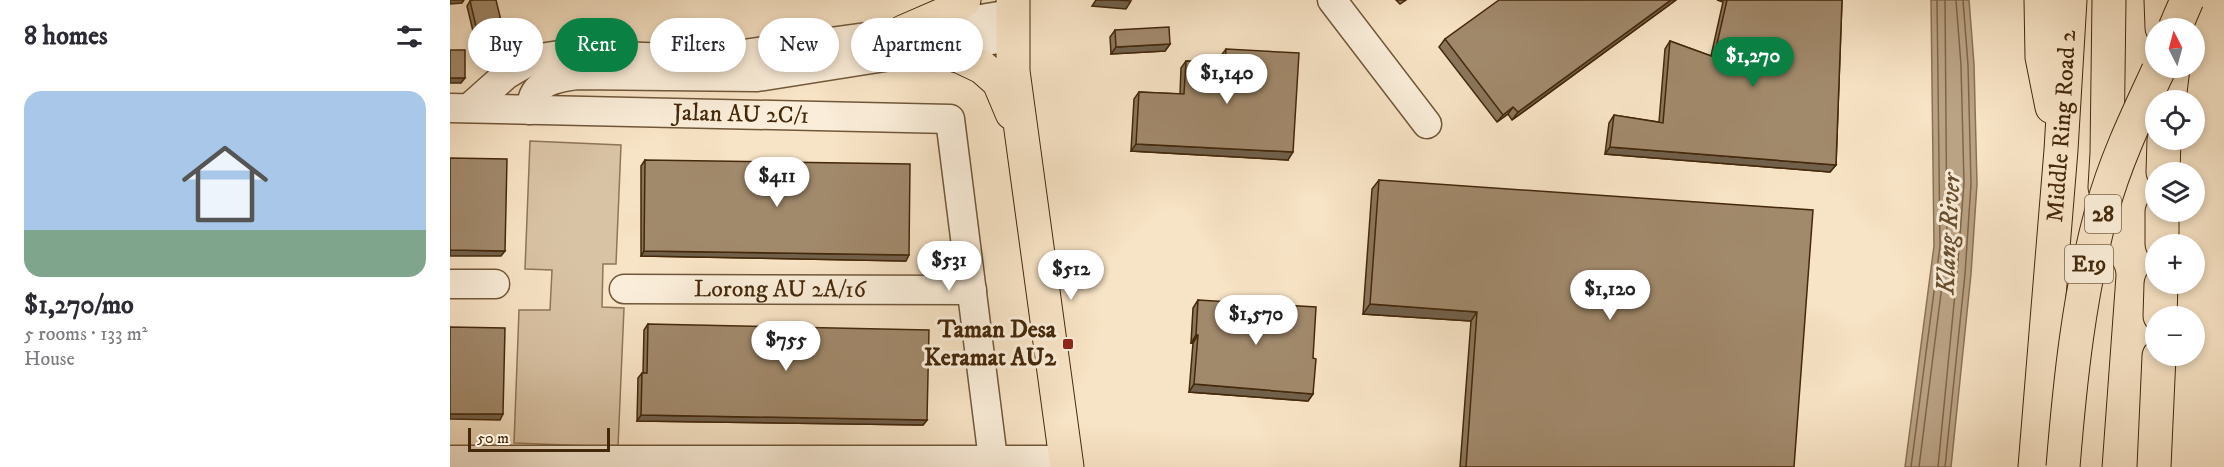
<!DOCTYPE html>
<meta charset="utf-8">
<style>
:root{--surface:#fff;--page:#f7f7f7;--text:#2b2b33;--muted:#7c7c81;--accent:#0b8043}
body{margin:0;font-family:"IM FELL DW Pica",serif;background:var(--page);color:var(--text);height:100vh;display:flex;flex-direction:column;font-size:22px;white-space:nowrap}
*{box-sizing:border-box;margin:0}
p{font-size:20px;color:var(--muted)}
.icon{flex:none;width:33px;height:33px;fill:none;stroke:currentColor;stroke-width:2;stroke-linecap:round;stroke-linejoin:round}
.map{position:relative;flex:1;overflow:hidden}
.panel{display:flex;flex-direction:column;background:var(--surface);width:450px}
.panel>*{flex:none}
.banner{position:absolute;left:18px;top:18px;width:570px;height:54px;display:flex;gap:12px}
.needle{width:39px;rotate:354deg}
.fabs{position:absolute;left:1695px;top:18px;display:grid;gap:12px}
.fabs a{display:grid;place-items:center;width:60px;height:60px;border-radius:50%;background:var(--surface);box-shadow:0 3px 9px #0003;font-size:30px}
.scale{position:absolute;left:18px;bottom:15px;width:142px;box-sizing:border-box;padding-left:6px;border:3px solid #44280a;border-top:0;font-size:16px;line-height:21px;white-space:nowrap;color:#44280a;-webkit-text-stroke:4px #faedd9;paint-order:stroke}
.price{position:absolute;translate:-50% -51px;padding:0 14px;border-radius:21px;background:#fff;color:#222;font-size:20px;line-height:39px;filter:drop-shadow(0 2px 3px #0008)}
.price::after{content:'';position:absolute;left:50%;top:36px;width:18px;height:14px;margin-left:-9px;background:inherit;clip-path:polygon(0 0,100% 0,50% 100%)}
.price.on{background:var(--accent);color:#fff}
ul{padding:0;list-style:none}
li{display:grid;align-content:center;gap:12px;height:318px;padding:0 24px}
li span{display:grid;place-items:center;height:186px;border-radius:18px;color:#555}
li>.icon{margin-inline-start:auto}
span .icon{width:108px;height:108px;fill:#fffc;stroke-width:1}
li b{font-size:26px}
h2{display:flex;justify-content:space-between;align-items:center;height:72px;padding:0 24px;font-size:26px}
.tag{padding:0 21px;border-radius:27px;background:var(--surface);box-shadow:0 3px 9px #0003;font-size:21px;line-height:54px}
.tag.on{background:var(--accent);color:#fff}
main{display:flex;flex:1;min-height:0}
.map>svg:first-child{display:block}
.green{fill:#d9c3a5;stroke:#8e7658;stroke-width:1.5}
.water{fill:#baa385;stroke:#8b7254;stroke-width:1.5}
.lines{fill:none;stroke-linecap:round;stroke-linejoin:round}
.shore{stroke:#7f6648;stroke-width:1.5}
.minor-casing{stroke:#715739;stroke-width:31}
.major-casing{stroke:#44280a;stroke-width:35}
.highway-casing{stroke:#44280a;stroke-width:35}
.minor{stroke:#faedd9;stroke-width:28}
.major{stroke:#f7e3c5;stroke-width:33}
.highway{stroke:#f7e3c5;stroke-width:33}
.highway-bridge-casing{stroke:#44280a;stroke-width:35;stroke-linecap:butt}
.highway-bridge{stroke:#f7e3c5;stroke-width:33}
.wall{fill:#8a765c;stroke:#44280a;stroke-width:1.5}
.shaded-wall{fill:#71604b;stroke:#44280a;stroke-width:1.5}
.building{fill:#a1896b;stroke:#44280a;stroke-width:1.5}
.poi-dot{fill:#8f2418;stroke:#faedd9;stroke-width:2}
.labels{text-anchor:middle;dominant-baseline:central;stroke-width:6;stroke-linejoin:round;paint-order:stroke}
.shield{fill:#faedd9;stroke:#7b6348;stroke-width:1.5}
.shield-label{font-size:22px;font-weight:bold;fill:#44280a}
.street-label{font-size:24px;fill:#44280a;stroke:#faedd9}
.poi-label{font-size:24px;font-weight:bold;fill:#44280a;stroke:#faedd9;text-anchor:end}
.water-label{font-size:26px;font-style:italic;fill:#674d2f;stroke:#faedd9}
</style>
<main>
<section class="panel">
<h2>8 homes<svg class="icon" aria-label="filters" viewBox="0 0 24 24"><path d="M4 7h16M4 17h16"/><circle cx="9" cy="7" r="2"/><circle cx="15" cy="17" r="2"/></svg></h2>
<ul>
<li><span style="background:linear-gradient(#a9c7e8 75%,#7fa58c 0)"><svg class="icon" aria-label="home" viewBox="0 0 24 24"><path d="M3 11l9-7 9 7M6 9v11h12V9"/></svg></span><div><b>$1,270/mo</b><p>5 rooms · 133 m²</p><p>House</p></div></li>
</ul>
</section>
<div class="map">
<svg width="1774" height="467" viewBox="0 0 1774 467">
<rect width="100%" height="100%" fill="#f7e3c5"/>
<filter id="stains"><feTurbulence type="fractalNoise" baseFrequency=".00333" numOctaves="4"/><feColorMatrix values="0 0 0 0 .2 0 0 0 0 .09 0 0 0 0 .02 0 0 0 .5 -.17"/></filter>
<radialGradient id="worn" r=".72"><stop offset=".6" stop-color="#630" stop-opacity="0"/><stop offset="1" stop-color="#630" stop-opacity=".3"/></radialGradient>
<path class="green" d="M80,141L171,145L166,264H153L152,307L174,308L168,447L64,443L69,310H100L102,270L75,269Z"/>
<path class="water" d="M1481,0H1519L1524,64L1527,184L1521,274L1501,467H1455L1484,246Z"/>
<g class="lines">
<g class="shore">
<path d="M1461,467L1490,246L1487,0"/>
<path d="M1469,467L1497,246L1495,0"/>
<path d="M1488,467L1507,273L1514,183L1511,65L1506,0"/>
<path d="M1495,467L1515,274L1521,184L1518,65L1513,0"/>
</g>
<g class="minor-casing">
<g id="minor">
<path d="M882,0L977,124"/>
<path id="s1" d="M0,108L500,119L544,467"/>
<path d="M19,108L56,75L83,59L116,54L220,58L293,54L453,32L561,14"/>
<path d="M80,110C81,105 82,99 84,95C91,80 112,77 127,75L307,77L561,37"/>
<path d="M0,284H45"/>
<path id="s2" d="M174,289L522,290"/>
<path d="M0,460H617"/>
</g>
</g>
<g class="major-casing">
<g id="major">
<path d="M563,0V71L617,467"/>
<path d="M453,32L499,12L514,0"/>
<path d="M461,52L490,51L511,57L532,67L549,82L562,113"/>
</g>
</g>
<g class="highway-casing">
<g id="highway">
<path d="M1591,0L1592,57L1602,107"/>
<path d="M1711,0L1712,28"/>
<path d="M1719,100L1723,68"/>
<path d="M1713,172L1714,140"/>
<path d="M1655,187L1657,153L1659,0"/>
<path d="M1712,244V212"/>
<path d="M1710,316L1711,284"/>
<path id="s3" d="M1585,467L1611,150L1620,0"/>
<path d="M1635,467L1649,275"/>
<path d="M1704,467L1709,356"/>
</g>
</g>
<use href="#minor" class="minor"/>
<use href="#major" class="major"/>
<use href="#highway" class="highway"/>
<g class="highway-bridge-casing">
<g id="highway-bridge">
<path d="M1725,28L1737,0"/>
<path d="M1613,467C1620,381 1629,294 1652,210C1665,162 1687,116 1708,71"/>
</g>
</g>
<use href="#highway-bridge" class="highway-bridge"/>
</g>
<g class="wall">
<path d="M946,0H956L950,4Z"/>
<path d="M1226,0L1062,120L1058,114L1047,122L989,47L995,39Z"/>
<path d="M1267,0H1392L1386,165L1380,172L1155,154L1159,123L1164,115L1209,122L1215,49L1220,41L1261,56L1273,2Z"/>
<path d="M20,1L51,42L27,48L17,6Z"/>
<path d="M665,30L720,44L715,51L661,54L660,37Z"/>
<path d="M776,49L838,160L681,151L684,99L689,92L730,94L731,68L736,61L770,63V57Z"/>
<path d="M195,160L456,261L191,256V166Z"/>
<path d="M929,180L1344,467H1010L1021,321L913,314L922,189Z"/>
<path d="M748,300L863,358V394L858,401L739,392L743,343H741L743,308Z"/>
<path d="M198,324L477,420L473,425L187,421L188,378L192,373H193L194,330Z"/>
</g>
<g class="shaded-wall">
<path d="M0,0H14L12,3L0,4Z"/>
<path d="M646,0H668L681,1L676,9L642,6Z"/>
<path d="M1221,0H1226L1062,120L1068,112Z"/>
<path d="M55,37L51,42L27,48L30,43Z"/>
<path d="M720,44L715,51L661,54L666,47Z"/>
<path d="M0,78H15L11,83H0Z"/>
<path d="M1063,107L1058,114L1047,122L1053,115Z"/>
<path d="M686,144L843,152L838,160L681,151Z"/>
<path d="M1160,147L1386,165L1380,172L1155,154Z"/>
<path d="M0,250L55,251L51,256H0Z"/>
<path d="M194,251L459,255L456,261L191,256Z"/>
<path d="M920,304L1027,312L1021,321L913,314Z"/>
<path d="M746,335H748L743,343H741Z"/>
<path d="M744,384L863,394L858,401L739,392Z"/>
<path d="M0,414H53L50,420L0,419Z"/>
<path d="M191,415L477,420L473,425L187,421Z"/>
</g>
<g class="building">
<path d="M23,0H46L55,37L30,43L20,1Z"/>
<path d="M1049,0H1221L1068,112L1063,107L1053,115L995,39Z"/>
<path d="M1277,0H1392L1386,165L1160,147L1164,115L1213,123L1220,41L1264,57Z"/>
<path d="M719,27L720,44L666,47L665,30Z"/>
<path d="M776,49L849,53L843,152L686,144L689,92L734,94L736,61L775,63Z"/>
<rect x="0" y="50" width="15" height="28"/>
<path d="M0,158L57,159L55,251L0,250Z"/>
<path d="M195,160L460,164L459,255L194,251Z"/>
<path d="M929,180L1363,210L1344,467H1016L1027,312L920,304Z"/>
<path d="M748,300L866,307L863,358L866,359L863,394L744,384L748,335H746Z"/>
<path d="M198,324L479,330L477,420L191,415L192,373H197Z"/>
<path d="M0,327L55,328L53,414H0Z"/>
</g>
<rect class="poi-dot" x="612" y="338" width="12" height="12" rx="3"/>
<g class="labels">
<g class="shield">
<rect x="1635" y="195" width="36" height="38" rx="4.5"/>
<rect x="1615" y="245" width="48" height="38" rx="4.5"/>
</g>
<g class="shield-label">
<text x="1653" y="214">28</text>
<text x="1639" y="264">E19</text>
</g>
<g class="street-label">
<text stroke="none"><textPath href="#s1" startOffset="291">Jalan AU 2C/1</textPath></text>
<text stroke="none"><textPath href="#s3" startOffset="342">Middle Ring Road 2</textPath></text>
<text stroke="none"><textPath href="#s2" startOffset="156">Lorong AU 2A/16</textPath></text>
</g>
<g class="poi-label">
<text x="606" y="330">Taman Desa<tspan x="606" dy="28">Keramat AU2</tspan></text>
</g>
<g class="water-label">
<text transform="translate(1499 234) rotate(-87)">Klang River</text>
</g>
</g>
<rect width="100%" height="100%" filter="url(#stains)"/>
<rect width="100%" height="100%" fill="url(#worn)"/>
</svg>
<div class="fabs">
<a><svg class="needle" viewBox="-14 -14 28 28"><path d="M0-13l5 13h-10z" fill="#e53935"/><path d="M0 13l5-13h-10z" fill="#7c7c81"/></svg></a>
<a><svg class="icon" aria-label="locate" viewBox="0 0 24 24"><circle cx="12" cy="12" r="6"/><path d="M12 2v4M12 18v4M2 12h4M18 12h4"/></svg></a>
<a><svg class="icon" aria-label="layers" viewBox="0 0 24 24"><path d="M12 4l9 5-9 5-9-5zM3 14l9 5 9-5"/></svg></a>
<a>+</a>
<a>−</a>
</div>
<div class="scale">50 m</div>
<b class="price on" style="left:1303px;top:88px">$1,270</b>
<b class="price" style="left:777px;top:105px">$1,140</b>
<b class="price" style="left:327px;top:208px">$411</b>
<b class="price" style="left:499px;top:292px">$531</b>
<b class="price" style="left:621px;top:301px">$512</b>
<b class="price" style="left:1160px;top:321px">$1,120</b>
<b class="price" style="left:806px;top:346px">$1,570</b>
<b class="price" style="left:336px;top:372px">$755</b>
<div class="banner">
<a class="tag">Buy</a>
<a class="tag on">Rent</a>
<a class="tag">Filters</a>
<a class="tag">New</a>
<a class="tag">Apartment</a>
</div>
</div>
</main>
